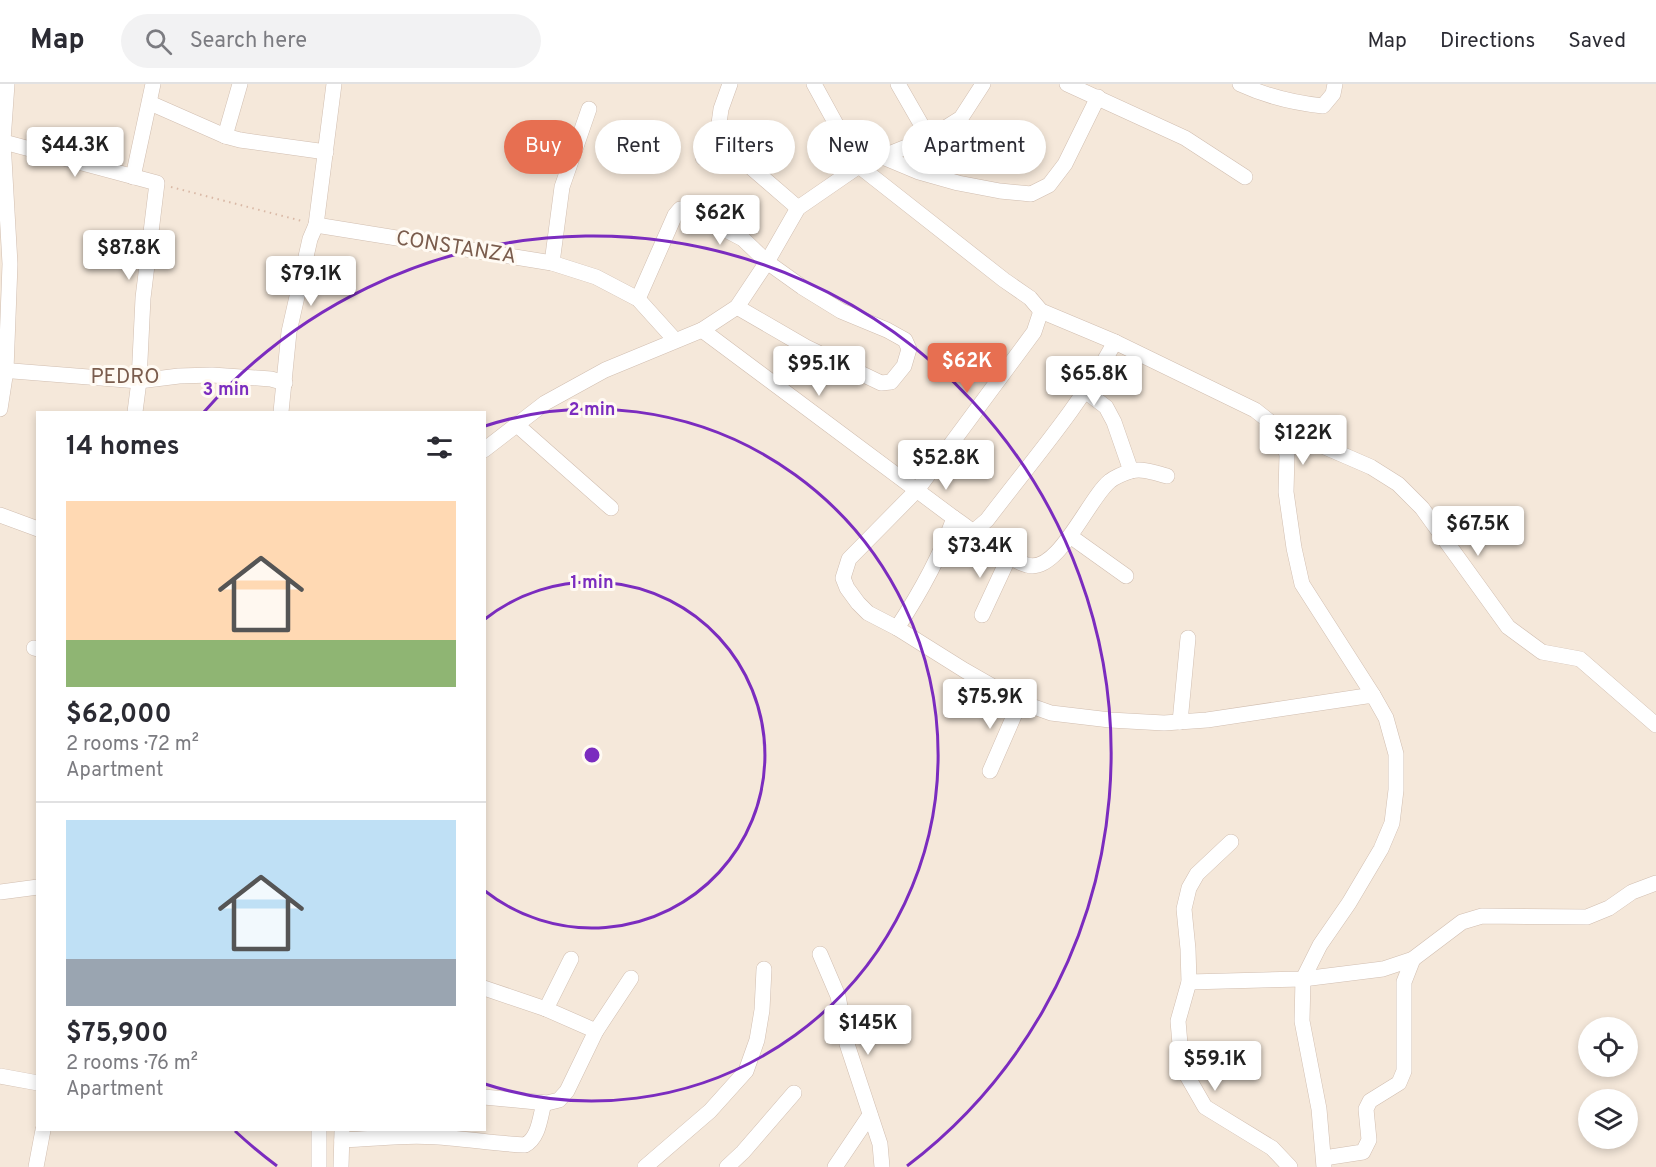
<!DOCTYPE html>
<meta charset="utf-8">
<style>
:root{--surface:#fff;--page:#f2f2f3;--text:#2b2b33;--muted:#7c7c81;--line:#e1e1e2;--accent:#e76f51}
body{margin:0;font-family:Overpass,sans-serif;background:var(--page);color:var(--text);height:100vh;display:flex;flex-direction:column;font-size:22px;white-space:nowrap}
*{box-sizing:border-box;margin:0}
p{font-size:20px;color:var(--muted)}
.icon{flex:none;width:33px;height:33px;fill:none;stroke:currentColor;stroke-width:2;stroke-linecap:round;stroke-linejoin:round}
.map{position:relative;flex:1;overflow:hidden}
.side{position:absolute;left:36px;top:327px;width:450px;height:720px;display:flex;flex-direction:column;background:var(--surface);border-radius:0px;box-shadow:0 3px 9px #0003}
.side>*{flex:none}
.banner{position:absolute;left:504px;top:36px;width:570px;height:54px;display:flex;gap:12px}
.buttons{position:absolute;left:1578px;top:933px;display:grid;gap:12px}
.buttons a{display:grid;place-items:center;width:60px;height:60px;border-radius:50%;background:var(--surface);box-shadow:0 3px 9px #0003;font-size:30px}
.price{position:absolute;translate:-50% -51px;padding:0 14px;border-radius:6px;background:#fff;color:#222;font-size:20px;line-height:39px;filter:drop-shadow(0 2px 3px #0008)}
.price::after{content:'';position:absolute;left:50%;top:36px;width:18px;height:14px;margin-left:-9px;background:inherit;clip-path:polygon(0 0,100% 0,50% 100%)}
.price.selected{background:var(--accent);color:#fff}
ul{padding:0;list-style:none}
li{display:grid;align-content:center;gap:12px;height:318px;padding:0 30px}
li+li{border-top:2px solid var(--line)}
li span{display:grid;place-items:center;height:186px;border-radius:0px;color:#555}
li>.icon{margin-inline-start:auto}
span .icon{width:108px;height:108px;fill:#fffc;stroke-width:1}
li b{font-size:26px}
h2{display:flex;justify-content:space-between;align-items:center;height:72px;padding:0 30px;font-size:26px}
.pill{padding:0 21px;border-radius:27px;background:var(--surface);box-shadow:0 3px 9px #0003;font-size:21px;line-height:54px}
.pill.selected{background:var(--accent);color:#fff}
header{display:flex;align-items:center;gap:36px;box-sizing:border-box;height:84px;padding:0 30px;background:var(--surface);border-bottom:2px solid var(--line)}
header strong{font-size:28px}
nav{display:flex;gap:33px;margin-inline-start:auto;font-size:21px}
.search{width:420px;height:54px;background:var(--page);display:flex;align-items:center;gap:15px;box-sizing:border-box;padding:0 21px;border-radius:33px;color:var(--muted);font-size:22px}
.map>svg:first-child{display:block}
.residential{fill:#f5e8da;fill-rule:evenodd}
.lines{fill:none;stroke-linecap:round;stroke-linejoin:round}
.street-casing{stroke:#d1beb0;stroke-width:16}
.path{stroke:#d9b8a5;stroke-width:2;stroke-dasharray:1.5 4.5;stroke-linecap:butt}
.street{stroke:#fff;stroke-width:15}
.ring{fill:none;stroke:#7b2cbf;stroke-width:3}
.labels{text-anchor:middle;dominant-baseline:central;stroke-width:6;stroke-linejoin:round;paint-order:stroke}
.street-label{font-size:21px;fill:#7a5c4d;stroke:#fffaf3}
.centre{fill:#7b2cbf;stroke:#fffaf3;stroke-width:3}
.ring-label{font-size:18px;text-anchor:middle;font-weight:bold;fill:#7b2cbf;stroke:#fffaf3;stroke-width:6;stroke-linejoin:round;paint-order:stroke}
</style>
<header>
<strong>Map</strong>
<div class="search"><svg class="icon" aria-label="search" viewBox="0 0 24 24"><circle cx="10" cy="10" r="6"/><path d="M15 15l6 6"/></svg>Search here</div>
<nav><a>Map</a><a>Directions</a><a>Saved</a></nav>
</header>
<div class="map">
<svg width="1656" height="1083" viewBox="0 0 1656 1083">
<rect width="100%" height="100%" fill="#fdf6ec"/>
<path class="residential" d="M0,0H1656V1083H0ZM38,328H484V1046H38ZM1588,944H1628V982H1588ZM1588,1016H1628V1054H1588Z"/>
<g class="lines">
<g class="street-casing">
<g id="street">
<path d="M334,0L316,141L552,179L596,193L638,215L675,256"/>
<path d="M814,0L859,82L1004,196L1030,214L1041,227L1115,258C1080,322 1031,378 987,436L974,447"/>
<path d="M898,0L929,54"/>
<path d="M1067,0L1185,54L1245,93"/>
<path d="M1240,0C1266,12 1294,19 1323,22L1333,10L1335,0"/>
<path d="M150,19L225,52L240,56L326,68"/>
<path d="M225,52L240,0"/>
<path d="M717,54L798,124"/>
<path d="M0,57L157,99L143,214L139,297L135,328"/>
<path d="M883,73L919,88L958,99L1000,107L1031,110L1049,101L1065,80L1098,13"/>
<path d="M703,74L717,54L721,25L730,0"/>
<path d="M133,93L153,0"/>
<path d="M552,179L562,103L589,25"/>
<path d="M638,215L675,131L680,125L688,126L743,155L767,178L802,203L841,227L887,246L905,256L909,265L904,282L891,298L881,299L806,263L737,223"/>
<path d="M1041,227L1034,248L917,406L849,475L843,494L847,504L858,519L868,529L897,544L964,586L1020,618L1051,629L1110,636L1164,639L1207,636L1373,611L1386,634L1396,670V706L1392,739L1381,765L1349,819L1320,861L1303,895L1302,937L1319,1025L1324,1083"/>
<path d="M702,246L954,434"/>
<path d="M1115,258L1255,326L1274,341L1283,356L1287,371L1286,408L1294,464L1302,500L1373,611"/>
<path d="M0,286L139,297L179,292L212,291L271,295L285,299"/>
<path d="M1085,307L1106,323L1114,338L1131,387"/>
<path d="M0,325L6,286L10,180L3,57L7,0"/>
<path d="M281,328L289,248L310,155L316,141"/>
<path d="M517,341L611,424"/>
<path d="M1274,341L1371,383L1398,400L1422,424L1508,543L1542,568L1580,575L1656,641"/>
<path d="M484,366L545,319L605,286L702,246L737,223L767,178L798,124L859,82L929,54L961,34L983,0"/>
<path d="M0,431L38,445"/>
<path d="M1070,452L1126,492"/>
<path d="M982,531L1009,473"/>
<path d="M897,544C920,509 940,473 954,434C977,449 1000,473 1027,481C1058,491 1089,413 1110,397C1115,393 1125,389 1131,387C1143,384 1155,389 1167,392"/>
<path d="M34,564L38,565"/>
<path d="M1180,638L1188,554"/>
<path d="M990,687L1020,618"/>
<path d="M1231,758L1197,790L1189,804L1184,825L1188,865L1189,898L1178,937L1182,983L1205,1023L1272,1064L1290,1083"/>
<path d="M0,808L38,803"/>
<path d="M820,870L838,912L847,960L880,1060L882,1083"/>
<path d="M1189,898L1303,895L1383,885L1413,875L1462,838L1482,832L1587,833L1609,824L1632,808L1656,799"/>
<path d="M484,904L546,925L596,947"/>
<path d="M546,925L571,875"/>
<path d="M0,992L38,999"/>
<path d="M484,1013L547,1019L559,1016L567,1007L596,947L631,894"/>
<path d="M319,1046V1083"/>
<path d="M342,1056C378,1054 415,1050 450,1054C475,1056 500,1060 525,1061C539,1054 540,1033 544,1019"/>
<path d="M1324,1074L1363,1068L1369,1056L1366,1025L1370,1017L1399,999L1404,987V898L1413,875"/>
<path d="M36,1083L43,1046"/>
<path d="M341,1083L342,1047"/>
<path d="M645,1083L710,1027L746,987L757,956L762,926L764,885"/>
<path d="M727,1083L743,1068L794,1009"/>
<path d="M835,1083L870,1031"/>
</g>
</g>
<path class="path" d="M171,103L302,137"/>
<use href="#street" class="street"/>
</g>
<g class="ring">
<path d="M485 535A173 173 0 1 1 485 807"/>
<path d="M485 342A346 346 0 1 1 485 1000"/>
<path d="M277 1082A518 518 0 0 1 235 1047M204 328A518 518 0 1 1 907 1082"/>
</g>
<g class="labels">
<g class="street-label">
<text transform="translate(456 164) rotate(9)">CONSTANZA</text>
<text x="125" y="293">PEDRO</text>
</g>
</g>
<circle cx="592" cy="671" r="9" class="centre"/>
<g class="ring-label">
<text x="226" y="311">3 min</text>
<text x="592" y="331">2 min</text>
<text x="592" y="504">1 min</text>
</g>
</svg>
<div class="buttons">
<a><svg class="icon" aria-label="locate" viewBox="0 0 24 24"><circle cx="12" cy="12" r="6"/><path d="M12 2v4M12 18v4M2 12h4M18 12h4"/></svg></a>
<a><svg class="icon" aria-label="layers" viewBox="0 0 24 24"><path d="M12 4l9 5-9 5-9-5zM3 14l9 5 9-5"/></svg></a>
</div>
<b class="price" style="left:75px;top:94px">$44.3K</b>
<b class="price" style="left:720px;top:162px">$62K</b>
<b class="price" style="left:129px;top:197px">$87.8K</b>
<b class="price" style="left:311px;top:223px">$79.1K</b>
<b class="price selected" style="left:967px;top:310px">$62K</b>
<b class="price" style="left:819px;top:313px">$95.1K</b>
<b class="price" style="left:1094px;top:323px">$65.8K</b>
<b class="price" style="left:1303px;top:382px">$122K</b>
<b class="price" style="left:946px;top:407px">$52.8K</b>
<b class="price" style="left:1478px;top:473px">$67.5K</b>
<b class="price" style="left:980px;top:495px">$73.4K</b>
<b class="price" style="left:990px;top:646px">$75.9K</b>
<b class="price" style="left:868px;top:972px">$145K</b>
<b class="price" style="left:1215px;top:1008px">$59.1K</b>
<div class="banner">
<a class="pill selected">Buy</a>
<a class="pill">Rent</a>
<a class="pill">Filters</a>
<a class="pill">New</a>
<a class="pill">Apartment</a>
</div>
<section class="side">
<h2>14 homes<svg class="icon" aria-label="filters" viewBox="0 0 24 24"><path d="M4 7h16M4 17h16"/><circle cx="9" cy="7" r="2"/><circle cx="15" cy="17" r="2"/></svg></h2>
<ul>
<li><span style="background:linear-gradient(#ffd9b3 75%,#8fb573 0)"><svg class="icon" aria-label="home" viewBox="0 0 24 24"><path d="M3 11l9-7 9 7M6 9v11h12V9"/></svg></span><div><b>$62,000</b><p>2 rooms · 72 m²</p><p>Apartment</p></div></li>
<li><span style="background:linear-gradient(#bfe0f5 75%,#9aa5b1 0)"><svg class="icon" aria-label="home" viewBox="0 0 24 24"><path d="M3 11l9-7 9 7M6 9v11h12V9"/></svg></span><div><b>$75,900</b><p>2 rooms · 76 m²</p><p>Apartment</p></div></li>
</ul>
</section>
</div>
